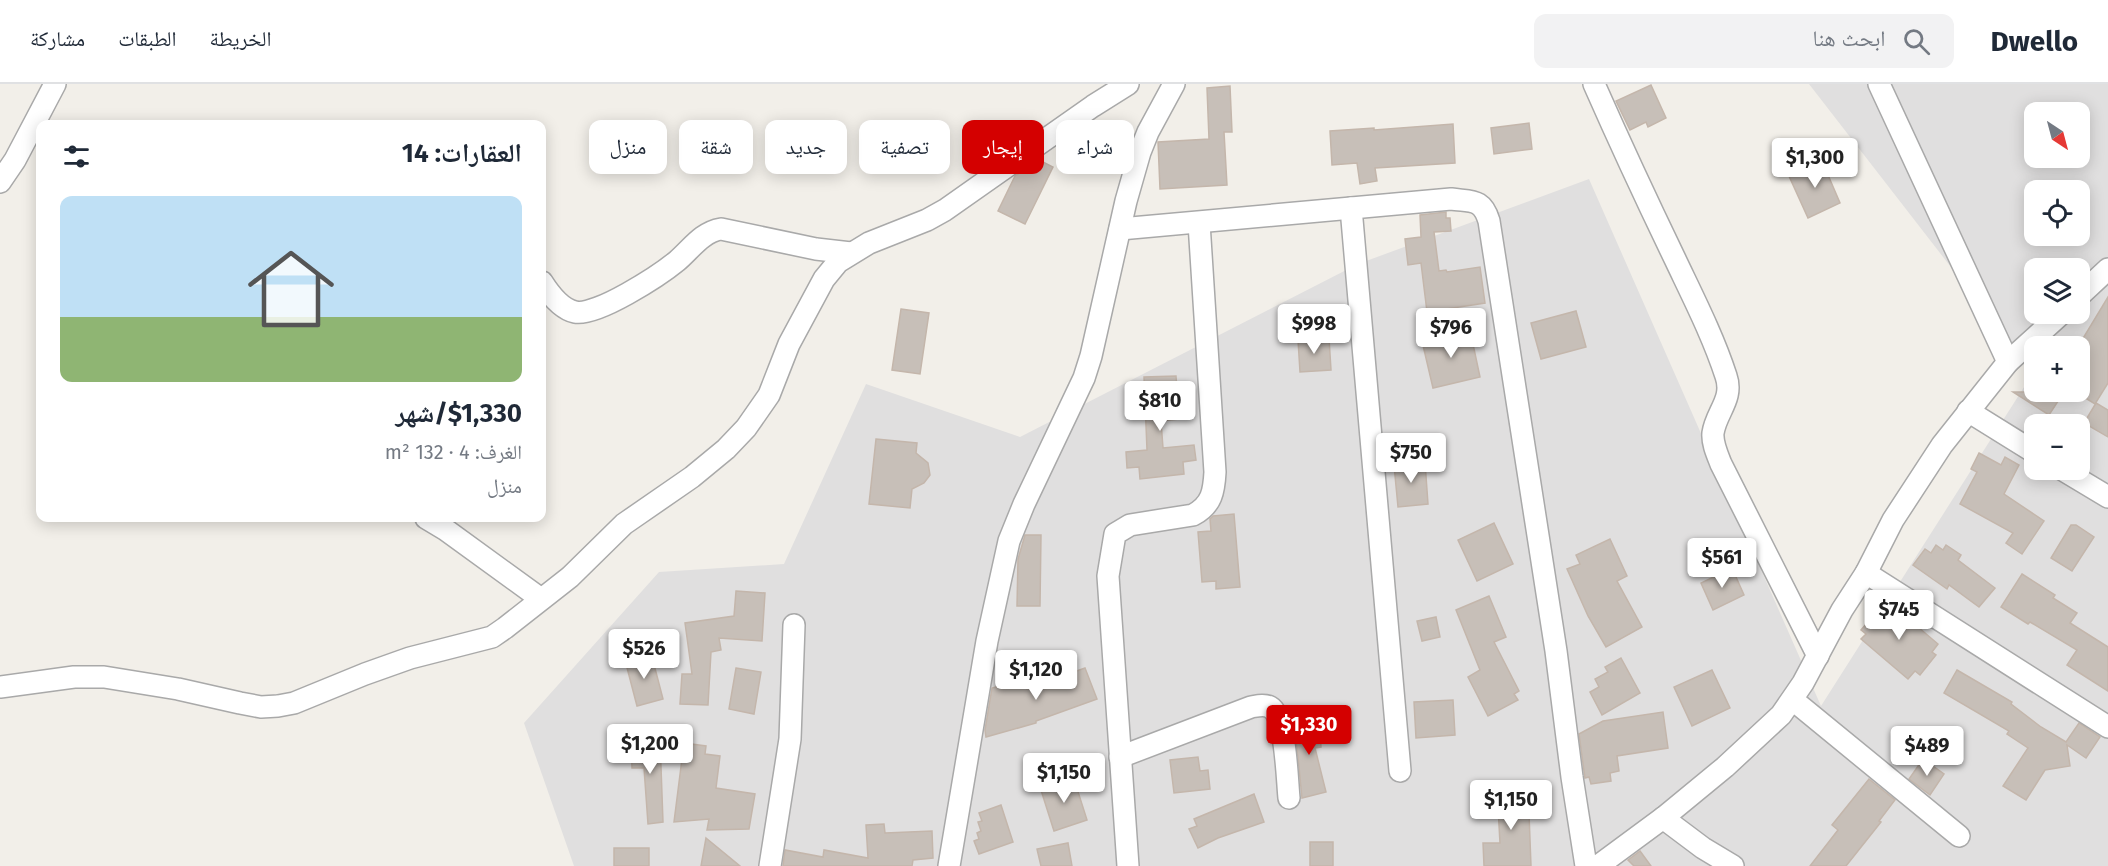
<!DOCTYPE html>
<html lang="ar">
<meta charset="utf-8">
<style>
:root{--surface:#fff;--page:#f2f2f3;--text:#1f2937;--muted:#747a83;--line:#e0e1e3;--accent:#d40000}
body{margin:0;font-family:"Fira Sans","Noto Naskh Arabic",sans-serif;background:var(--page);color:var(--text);direction:rtl;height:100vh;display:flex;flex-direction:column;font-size:22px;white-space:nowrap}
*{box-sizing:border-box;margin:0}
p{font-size:20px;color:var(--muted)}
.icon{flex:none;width:33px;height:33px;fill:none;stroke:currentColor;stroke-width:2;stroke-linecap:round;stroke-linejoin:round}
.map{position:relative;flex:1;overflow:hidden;direction:ltr}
.sheet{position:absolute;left:36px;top:36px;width:510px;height:402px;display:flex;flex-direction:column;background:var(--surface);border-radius:12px;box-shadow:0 3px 15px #0003;direction:rtl}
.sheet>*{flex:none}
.guide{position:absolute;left:564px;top:36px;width:570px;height:54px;direction:rtl;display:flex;gap:12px}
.needle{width:39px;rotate:144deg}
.controls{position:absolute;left:2024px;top:18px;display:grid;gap:12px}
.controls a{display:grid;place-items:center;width:66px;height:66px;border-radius:12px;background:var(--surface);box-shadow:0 3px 15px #0003;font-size:30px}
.price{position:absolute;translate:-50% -51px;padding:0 14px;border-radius:6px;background:#fff;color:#222;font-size:20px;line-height:39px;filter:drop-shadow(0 2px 3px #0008)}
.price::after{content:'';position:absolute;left:50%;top:36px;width:18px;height:14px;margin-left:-9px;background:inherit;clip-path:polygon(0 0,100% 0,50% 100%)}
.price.active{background:var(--accent);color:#fff}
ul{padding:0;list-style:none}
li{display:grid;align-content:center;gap:12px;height:318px;padding:0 24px}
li+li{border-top:2px solid var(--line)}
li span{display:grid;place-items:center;height:186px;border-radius:12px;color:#555}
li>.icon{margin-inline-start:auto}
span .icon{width:108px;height:108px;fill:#fffc;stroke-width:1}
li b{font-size:26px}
h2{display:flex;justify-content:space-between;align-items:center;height:72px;padding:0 24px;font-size:26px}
.chip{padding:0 21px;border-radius:12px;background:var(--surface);box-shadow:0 3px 15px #0003;font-size:21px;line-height:54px}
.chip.active{background:var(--accent);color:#fff}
header{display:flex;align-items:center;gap:36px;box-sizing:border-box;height:84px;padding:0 30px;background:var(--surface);border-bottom:2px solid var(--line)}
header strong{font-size:28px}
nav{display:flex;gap:33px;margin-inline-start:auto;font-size:21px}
.search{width:420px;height:54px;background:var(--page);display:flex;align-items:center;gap:15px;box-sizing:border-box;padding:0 21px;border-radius:12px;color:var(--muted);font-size:22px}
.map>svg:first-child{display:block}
.residential{fill:#e0dfdf;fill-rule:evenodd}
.building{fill:#c7bfb8;stroke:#c4b6ab;stroke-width:1.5}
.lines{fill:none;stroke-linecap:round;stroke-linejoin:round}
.street-casing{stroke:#a9a9a9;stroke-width:24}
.street{stroke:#fff;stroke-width:21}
</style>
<header>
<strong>Dwello</strong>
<div class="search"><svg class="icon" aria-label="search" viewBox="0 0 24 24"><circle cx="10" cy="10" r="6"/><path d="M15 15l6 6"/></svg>ابحث هنا</div>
<nav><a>الخريطة</a><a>الطبقات</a><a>مشاركة</a></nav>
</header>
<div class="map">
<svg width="2108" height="782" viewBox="0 0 2108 782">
<rect width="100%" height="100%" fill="#f2efe9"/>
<path class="residential" d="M1809,0H2108V782H574L524,639L659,488L784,480L866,300L1020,353L1358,180L1589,95L1821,622L2033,289ZM2034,28H2079V74H2034ZM2034,106H2079V152H2034ZM2034,184H2079V230H2034ZM2034,262H2079V308H2034ZM2034,340H2079V386H2034Z"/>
<g class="building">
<path d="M1651,1L1666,34L1648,43L1646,38L1630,46L1616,17Z"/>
<path d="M1230,2L1232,48H1224L1227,101L1160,105L1158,58L1209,55L1207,4Z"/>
<path d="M1529,39L1532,65L1494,70L1491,44Z"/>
<path d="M1453,40L1455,79L1375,84L1377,97L1360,100L1357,79L1332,81L1330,47L1374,44V46Z"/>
<path d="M1039,76L1053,83L1025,140L998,127L1015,92L1030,82L1033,84Z"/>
<path d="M1822,77L1840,119L1808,134L1789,92Z"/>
<path d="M1446,128V134H1450L1451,147L1434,148L1439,187L1446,186L1447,188L1480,183L1485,219L1427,228L1421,179L1408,181L1405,155L1421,153L1420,131Z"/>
<path d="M2108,213V299L2095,320L2079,310V261Z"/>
<path d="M901,225L929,229L920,290L892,286Z"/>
<path d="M1576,227L1586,263L1541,275L1531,239Z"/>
<path d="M1470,246L1480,293L1433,304L1422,257Z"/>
<path d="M1329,254L1331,286L1300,288L1298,256Z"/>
<path d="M1176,292L1179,335L1161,337L1163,364L1194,361L1196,376L1183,378L1184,390L1140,395L1139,383L1127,384L1126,368L1147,366L1144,293Z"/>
<path d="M2013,308H2064L2049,331Z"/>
<path d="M2096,319L2108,326V353L2084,339Z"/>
<path d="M876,355L917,359L916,369L928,379L930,391L924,399L912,405L910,424L869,420Z"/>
<path d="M1979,369L2001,381L2005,373L2019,381L2004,410L2044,437L2022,470L2006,459L2013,449L1960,420L1977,388L1971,385Z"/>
<path d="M1425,378L1428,420L1398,423L1394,381Z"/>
<path d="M1234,430L1240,503L1216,505V497L1202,498L1198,448L1211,447L1210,435L1213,432Z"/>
<path d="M1494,439L1513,480L1477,497L1458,456Z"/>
<path d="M2071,441H2076L2094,453L2072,487L2051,474Z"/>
<path d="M1025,451H1041L1040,522H1017L1018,475Z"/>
<path d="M1610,455L1627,492L1617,497L1642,543L1606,563L1588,532L1567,485L1580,480L1576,471Z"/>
<path d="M1936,461L1943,466L1946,461L1961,471L1958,476L1995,504L1979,523L1949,501L1947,505L1913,481L1925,465L1931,469Z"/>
<path d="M1732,484L1744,511L1713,526L1701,499Z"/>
<path d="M2022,490L2055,511L2053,514L2077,529L2070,539L2108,563V607L2067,581L2077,566L2030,538L2028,540L2001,523Z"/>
<path d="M736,507L765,509L762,557L719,554L721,566L711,568L708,621L680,620L682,590H692L685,539L734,532Z"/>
<path d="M1489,512L1506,553L1494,558L1519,607L1514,610L1518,616L1488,632L1468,593L1480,586L1456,526Z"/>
<path d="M1891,520L1938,560L1932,568L1936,571L1920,591L1915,587L1908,595L1861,555L1866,550L1861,546L1881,523L1885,527Z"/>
<path d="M1436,533L1440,553L1422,557L1417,537Z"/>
<path d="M651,569L663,615L637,622L625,576Z"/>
<path d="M1621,574L1640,609L1602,631L1590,608L1599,603L1595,595L1608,588L1605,583Z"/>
<path d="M736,584L761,588L754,630L729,625Z"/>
<path d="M1085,584L1097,615L1036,637V639L986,653L985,646L992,604L1025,595L1027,605Z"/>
<path d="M1712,586L1730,624L1692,642L1674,603Z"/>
<path d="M1957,586L2012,618L2011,620L2041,643L2066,658L2079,639L2100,653L2086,674L2067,661L2070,682L2045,686L2026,716L2003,702L2028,664L2007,650L2009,647L1944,609Z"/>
<path d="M1453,616L1455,651L1416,654L1414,618Z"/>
<path d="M1663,628L1668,664L1617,672L1619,687L1610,689L1611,697L1591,700L1589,693L1585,694L1579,650L1603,637Z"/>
<path d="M1319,634L1321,663L1315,664L1326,708L1302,714L1297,663L1292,636Z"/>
<path d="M660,655L663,738L648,740L644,684H632L631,656Z"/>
<path d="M684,659L706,662L705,670L720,672L716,704L755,710L749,745L707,746L709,735L674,738Z"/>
<path d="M1198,673L1200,687L1208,686L1210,705L1174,709L1170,676Z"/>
<path d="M1923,675L1944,690L1930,711L1909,695Z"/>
<path d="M1073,692L1087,736L1054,747L1040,703Z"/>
<path d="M1869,695L1895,716L1879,737L1881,738L1846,782H1810L1838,746L1832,741Z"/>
<path d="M1528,703L1531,782H1484L1483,759H1500L1497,705Z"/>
<path d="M1254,710L1264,738L1218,754L1198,764L1189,745L1197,742L1194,735Z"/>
<path d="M1001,721L1013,758L979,770L974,757L979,755L977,749L981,747L978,738L982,737L979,729Z"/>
<path d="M884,740L885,749L932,747L933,774L913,776L912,782H783L785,766L823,773L824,766L868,774L866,741Z"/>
<path d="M706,754L740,782H701Z"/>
<rect x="1310" y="758" width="23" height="24"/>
<path d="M1068,759L1072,782H1041L1037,765Z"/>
<rect x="614" y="764" width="35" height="18"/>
<path d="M1640,767L1651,782H1634L1628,776Z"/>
</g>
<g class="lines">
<g class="street-casing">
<g id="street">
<path d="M1594,0C1620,59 1647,117 1675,175C1693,213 1713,252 1726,292C1734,315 1716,328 1713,349C1712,359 1717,370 1721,380L1818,572"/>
<path d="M1879,0L2008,278"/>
<path d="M0,98L15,76L55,0"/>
<path d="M1351,124L1400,687"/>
<path d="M1120,145L1451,115C1472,118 1482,114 1489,137L1556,567L1572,693L1586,782"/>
<path d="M542,198C549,209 561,225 575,228C596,233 660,191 677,177C691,165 702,148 721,145L816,165L851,169"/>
<path d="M2079,212L2108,185"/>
<path d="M1968,327L2034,368"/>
<path d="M2063,386L2108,413"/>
<path d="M426,434L446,446L541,515"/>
<path d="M1866,489L2108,643"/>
<path d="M0,603L74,593H104L178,605L240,619L261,623L278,622L294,619L365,590L410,574L492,553L505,544L570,493L624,440L692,393L726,365L746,344L769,311L789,260L824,195L838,178L869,159L927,136L945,126L1093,22L1128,0"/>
<path d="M1793,616L1959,752"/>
<path d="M1120,673L1251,623C1257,622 1264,620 1270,623C1286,632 1287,695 1289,714"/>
<path d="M1663,734L1703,764L1733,782"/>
<path d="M770,782L790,655L794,541"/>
<path d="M949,782L987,557L1009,457L1024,420L1084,294L1091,272L1126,117L1140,68L1148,48L1174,0"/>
<path d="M1128,782L1108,492L1115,450L1130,441L1193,431C1212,421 1214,407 1215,388L1199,139"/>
<path d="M1598,782L1663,734L1725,683L1781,631L1803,599L1842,526L1866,489L1893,436L1942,361L2008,278L2061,230"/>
</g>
</g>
<use href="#street" class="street"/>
</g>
</svg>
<div class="controls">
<a><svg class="needle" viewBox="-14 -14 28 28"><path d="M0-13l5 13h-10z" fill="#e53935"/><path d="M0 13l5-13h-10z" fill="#747a83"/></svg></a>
<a><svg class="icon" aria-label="locate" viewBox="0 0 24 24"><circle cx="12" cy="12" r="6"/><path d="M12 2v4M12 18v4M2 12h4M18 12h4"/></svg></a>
<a><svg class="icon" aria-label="layers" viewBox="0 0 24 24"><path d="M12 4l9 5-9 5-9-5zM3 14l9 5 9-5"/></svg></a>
<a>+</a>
<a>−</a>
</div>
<b class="price" style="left:1815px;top:105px">$1,300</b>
<b class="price" style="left:1314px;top:271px">$998</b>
<b class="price" style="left:1451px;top:275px">$796</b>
<b class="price" style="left:1160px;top:348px">$810</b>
<b class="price" style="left:1411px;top:400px">$750</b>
<b class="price" style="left:1722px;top:505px">$561</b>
<b class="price" style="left:1899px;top:557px">$745</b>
<b class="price" style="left:644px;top:596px">$526</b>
<b class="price" style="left:1036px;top:617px">$1,120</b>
<b class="price active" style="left:1309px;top:672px">$1,330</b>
<b class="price" style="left:650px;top:691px">$1,200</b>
<b class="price" style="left:1927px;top:693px">$489</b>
<b class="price" style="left:1064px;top:720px">$1,150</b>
<b class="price" style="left:1511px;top:747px">$1,150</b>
<div class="guide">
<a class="chip">شراء</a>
<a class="chip active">إيجار</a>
<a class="chip">تصفية</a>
<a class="chip">جديد</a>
<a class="chip">شقة</a>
<a class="chip">منزل</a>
</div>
<section class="sheet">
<h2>العقارات: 14<svg class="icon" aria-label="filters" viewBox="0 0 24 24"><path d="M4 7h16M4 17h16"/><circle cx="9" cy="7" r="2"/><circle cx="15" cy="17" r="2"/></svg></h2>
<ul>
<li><span style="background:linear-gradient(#bfe0f5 65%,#8fb573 0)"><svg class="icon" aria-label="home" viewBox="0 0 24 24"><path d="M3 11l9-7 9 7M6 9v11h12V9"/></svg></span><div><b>$1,330/شهر</b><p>الغرف: 4 · 132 m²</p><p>منزل</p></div></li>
</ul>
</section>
</div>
